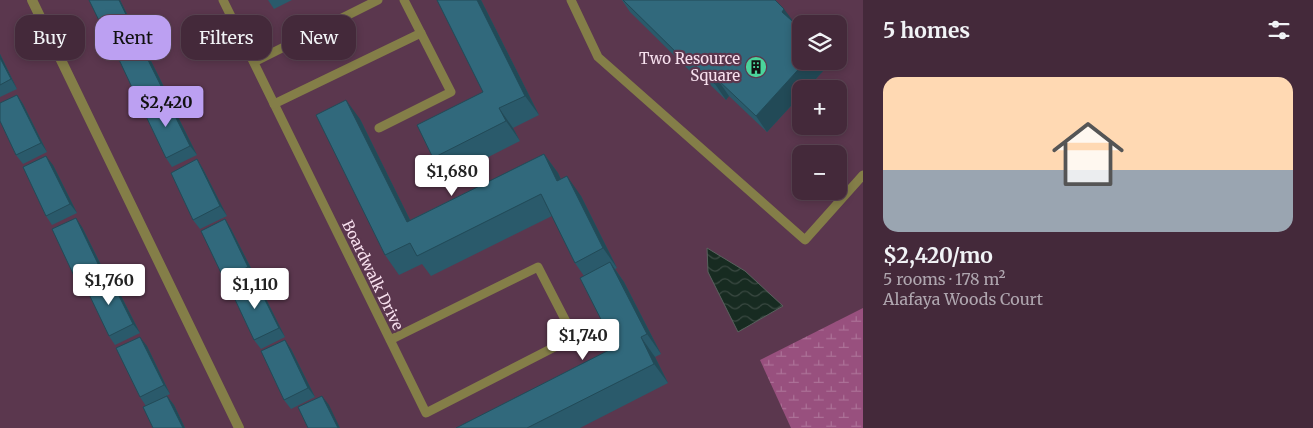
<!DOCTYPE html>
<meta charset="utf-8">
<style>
:root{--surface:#44293a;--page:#4e3545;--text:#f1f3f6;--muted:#afa6af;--line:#5c4554;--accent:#bca0f2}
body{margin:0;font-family:Merriweather,serif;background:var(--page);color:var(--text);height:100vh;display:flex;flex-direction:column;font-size:19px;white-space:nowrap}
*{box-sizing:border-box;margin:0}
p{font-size:16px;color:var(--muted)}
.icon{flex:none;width:28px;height:28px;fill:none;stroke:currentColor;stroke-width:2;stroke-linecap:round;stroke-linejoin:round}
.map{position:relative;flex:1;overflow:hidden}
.drawer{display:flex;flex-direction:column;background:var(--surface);width:450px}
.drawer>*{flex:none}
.hud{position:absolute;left:15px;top:15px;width:475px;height:45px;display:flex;gap:10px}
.buttons{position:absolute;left:792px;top:15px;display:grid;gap:10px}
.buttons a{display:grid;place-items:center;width:55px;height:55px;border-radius:10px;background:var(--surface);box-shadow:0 2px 8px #0003,0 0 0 1px var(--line);font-size:25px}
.price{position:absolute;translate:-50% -42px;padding:0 11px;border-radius:5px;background:#fff;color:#222;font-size:16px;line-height:32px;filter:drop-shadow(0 1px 2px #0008)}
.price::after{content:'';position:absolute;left:50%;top:30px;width:15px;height:11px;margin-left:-8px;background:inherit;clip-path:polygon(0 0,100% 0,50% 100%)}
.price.current{background:var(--accent);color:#111}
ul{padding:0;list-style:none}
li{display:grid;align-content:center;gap:10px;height:265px;padding:0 20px}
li+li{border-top:1px solid var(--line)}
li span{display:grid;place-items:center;height:155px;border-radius:15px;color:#555}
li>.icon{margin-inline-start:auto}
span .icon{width:90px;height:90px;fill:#fffc;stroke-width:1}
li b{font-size:21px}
h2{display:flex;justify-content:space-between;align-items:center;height:60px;padding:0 20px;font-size:21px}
.chip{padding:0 18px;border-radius:15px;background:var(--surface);box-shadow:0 2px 8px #0003,0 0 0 1px var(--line);font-size:18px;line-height:45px}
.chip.current{background:var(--accent);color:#111}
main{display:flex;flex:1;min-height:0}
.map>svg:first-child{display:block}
.wetland{fill:url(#wetland-marsh)}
.water{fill:url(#water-waves);stroke:#5a615e}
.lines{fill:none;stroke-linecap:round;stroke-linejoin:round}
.service{stroke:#847e48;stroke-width:9}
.minor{stroke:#847e48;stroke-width:10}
.wall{fill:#2a5a6b}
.shaded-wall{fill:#224a57}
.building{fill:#31697c;stroke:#224a57}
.labels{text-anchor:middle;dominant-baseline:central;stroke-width:4.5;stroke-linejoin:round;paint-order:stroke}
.poi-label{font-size:15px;fill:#f7e0ee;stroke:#5b374e;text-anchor:end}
.street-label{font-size:15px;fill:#f7e0ee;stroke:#5b374e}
</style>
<main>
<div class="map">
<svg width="863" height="428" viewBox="0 0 863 428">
<defs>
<pattern id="wetland-marsh" width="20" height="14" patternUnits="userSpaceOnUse" patternTransform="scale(1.25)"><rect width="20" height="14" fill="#98507e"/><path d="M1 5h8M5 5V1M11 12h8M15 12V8" fill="none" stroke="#ac7197"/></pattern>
<pattern id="water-waves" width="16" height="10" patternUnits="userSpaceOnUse" patternTransform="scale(1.25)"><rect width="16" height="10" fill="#172b21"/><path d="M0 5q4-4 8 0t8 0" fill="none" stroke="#3a4942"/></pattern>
</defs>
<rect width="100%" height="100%" fill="#5b374e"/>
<path class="wetland" d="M863,308V428H791L760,360Z"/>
<path class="water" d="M707,248L745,271L783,306L738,332L708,272Z"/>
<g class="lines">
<g class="service">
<path d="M223,0L426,413L574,337L538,267L390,340"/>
<path d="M571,0L598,57L805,240L863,175"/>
<path d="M254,62L378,0"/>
<path d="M274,104L421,33"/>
<path d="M379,128L451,92L404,0"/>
</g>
<path class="minor" d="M32,0L239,428"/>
</g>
<g class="wall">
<path d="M120,0L137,34L113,46L107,37Z"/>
<path d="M268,0H292L274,9Z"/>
<path d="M437,0H481L539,115L513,128L520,141L447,178L433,158L483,92Z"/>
<path d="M622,0H775L794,23L831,62L807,89H801V95L767,132L729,96L726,100L697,72L694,75L630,12Z"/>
<path d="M144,47L168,95L143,107L137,98Z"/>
<path d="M0,54L17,89L0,97Z"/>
<path d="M17,95L23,104L47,152L23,164L16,155Z"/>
<path d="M173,107L197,155L172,167L166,158Z"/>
<path d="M360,119L410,220L544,154L558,173L561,179L581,196L617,268L615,269L624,282L661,354L655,357L668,383L580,428H456L615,347L584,276L575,263L552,216L431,276L422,264L399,275L385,255Z"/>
<path d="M197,159L203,169L227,216L200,229L193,220Z"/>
<path d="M53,165L77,213L52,225L46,216Z"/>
<path d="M225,219L231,229L255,276L230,288L224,279Z"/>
<path d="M82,227L106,275L81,287L75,278Z"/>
<path d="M109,276L116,286L140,333L115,345L109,336Z"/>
<path d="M255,280L261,289L285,337L261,349L254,340Z"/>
<path d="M147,346L170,394L151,404L167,396L174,405L185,428H153L146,406L140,397Z"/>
<path d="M291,349L315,397L291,409L284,400Z"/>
</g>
<g class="shaded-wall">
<path d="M119,0H120L137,34L131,25Z"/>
<path d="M477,0H481L539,115L525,96Z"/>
<path d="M784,9L796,25L782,12Z"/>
<path d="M137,38L144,47L168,95L161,86Z"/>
<path d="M0,54L17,89L11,79L0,58Z"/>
<path d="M806,61H830L831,62L807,89H801V95L767,132L756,116Z"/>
<path d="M718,80L729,96L726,100L715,84Z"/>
<path d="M17,95L23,104L47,152L41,143Z"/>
<path d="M166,98L173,107L197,155L190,146Z"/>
<path d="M346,100L360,119L421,242L407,222Z"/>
<path d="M499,108L513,128L520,141L506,121Z"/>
<path d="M544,154L558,173L571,201L557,181Z"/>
<path d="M46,156L53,165L77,213L70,204Z"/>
<path d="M197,159L203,169L227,216L220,206Z"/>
<path d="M567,176L581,196L617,268L603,248Z"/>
<path d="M76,218L82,227L106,275L99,266Z"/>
<path d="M225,219L231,229L255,276L248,267Z"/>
<path d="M610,262L624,282L661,354L647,334Z"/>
<path d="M109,276L116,286L140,333L133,324Z"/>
<path d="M255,280L261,289L285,337L279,328Z"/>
<path d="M140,337L147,346L170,394L164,385Z"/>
<path d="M641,337L655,357L668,383L654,364Z"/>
<path d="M285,340L291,349L315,397L308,388Z"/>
<path d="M167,396L174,405L185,428H183Z"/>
<path d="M322,396L329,405L340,428H338Z"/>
</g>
<g class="building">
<path d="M89,0H119L131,25L107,37Z"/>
<path d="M437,0H477L525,96L499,108L506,121L433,158L417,125L483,92Z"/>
<path d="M623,0H775L784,9L782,12L801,29V61H806L756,116L718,80L715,84L686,57L683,59Z"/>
<path d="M137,38L161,86L137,98L114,49Z"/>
<path d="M0,58L11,79L0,85Z"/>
<path d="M17,95L41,143L16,155L0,121V103Z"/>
<path d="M166,98L190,146L166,158L143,110Z"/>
<path d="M346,100L407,222L544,154L557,181L567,176L603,248L575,263L541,194L417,256L410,243L385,255L316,115Z"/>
<path d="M46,156L70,204L46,216L23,167Z"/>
<path d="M197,159L220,206L193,220L171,173Z"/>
<path d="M76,218L99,266L75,278L52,229Z"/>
<path d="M225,219L248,267L224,279L201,231Z"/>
<path d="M610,262L647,334L641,337L654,364L527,428H456L615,347L580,278Z"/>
<path d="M109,276L133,324L109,336L86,288Z"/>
<path d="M255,280L279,328L254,340L231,291Z"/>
<path d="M140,337L164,385L140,397L116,348Z"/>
<path d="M285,340L308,388L284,400L261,351Z"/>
<path d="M167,396L183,428H153L143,407Z"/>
<path d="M322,396L338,428H308L298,407Z"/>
</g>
<defs>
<g id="building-disc" transform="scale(1.125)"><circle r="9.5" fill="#4bd49b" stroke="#5b374e"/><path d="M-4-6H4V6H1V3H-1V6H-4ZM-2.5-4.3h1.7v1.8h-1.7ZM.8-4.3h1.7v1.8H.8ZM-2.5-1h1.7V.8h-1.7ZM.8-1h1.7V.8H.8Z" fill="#111"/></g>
</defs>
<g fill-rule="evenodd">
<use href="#building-disc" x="756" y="67"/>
</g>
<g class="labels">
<g class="poi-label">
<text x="740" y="58">Two Resource<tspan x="740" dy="17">Square</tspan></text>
</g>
<g class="street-label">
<text transform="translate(373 275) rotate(64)">Boardwalk Drive</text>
</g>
</g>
</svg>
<div class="buttons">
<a><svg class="icon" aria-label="layers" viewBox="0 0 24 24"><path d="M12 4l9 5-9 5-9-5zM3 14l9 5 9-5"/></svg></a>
<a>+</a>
<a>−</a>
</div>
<b class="price current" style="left:166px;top:128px">$2,420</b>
<b class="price" style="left:452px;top:197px">$1,680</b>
<b class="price" style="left:109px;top:306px">$1,760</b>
<b class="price" style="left:255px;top:310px">$1,110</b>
<b class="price" style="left:583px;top:361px">$1,740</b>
<div class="hud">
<a class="chip">Buy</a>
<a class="chip current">Rent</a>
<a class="chip">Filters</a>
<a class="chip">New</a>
</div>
</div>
<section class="drawer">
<h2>5 homes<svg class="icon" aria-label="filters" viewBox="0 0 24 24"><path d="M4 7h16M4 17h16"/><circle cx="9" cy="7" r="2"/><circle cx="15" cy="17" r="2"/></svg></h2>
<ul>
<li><span style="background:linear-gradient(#ffd9b3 60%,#9aa5b1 0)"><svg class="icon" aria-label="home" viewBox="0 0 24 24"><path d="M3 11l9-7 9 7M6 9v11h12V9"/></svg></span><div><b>$2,420/mo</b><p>5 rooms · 178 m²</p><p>Alafaya Woods Court</p></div></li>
</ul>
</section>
</main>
